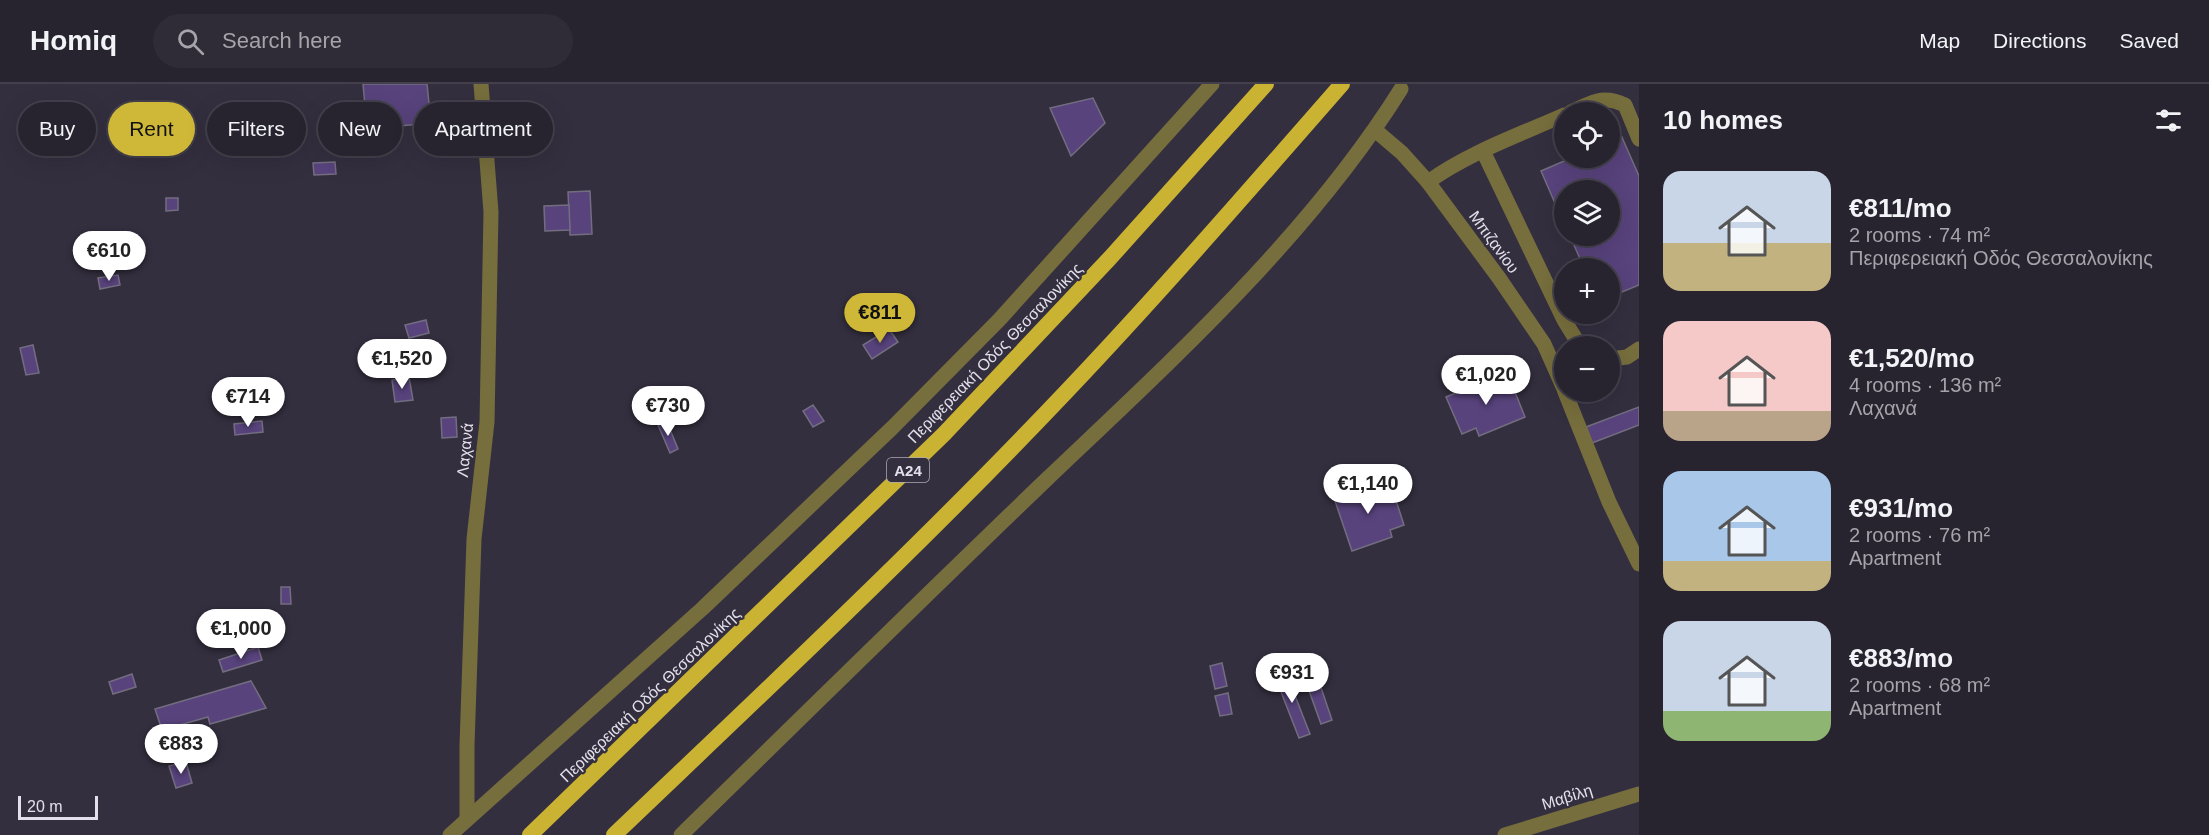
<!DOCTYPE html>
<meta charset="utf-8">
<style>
:root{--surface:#27232f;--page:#2f2b37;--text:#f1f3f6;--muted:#a4a4aa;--line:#43404b;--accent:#cfb837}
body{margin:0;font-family:Helvetica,sans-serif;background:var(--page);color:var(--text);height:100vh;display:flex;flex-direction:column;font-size:22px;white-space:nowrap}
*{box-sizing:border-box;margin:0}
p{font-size:20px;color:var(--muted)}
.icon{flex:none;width:33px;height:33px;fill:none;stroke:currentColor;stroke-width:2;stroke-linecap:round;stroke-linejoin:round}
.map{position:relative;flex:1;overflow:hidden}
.drawer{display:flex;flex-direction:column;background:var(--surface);width:570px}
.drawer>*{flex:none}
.guide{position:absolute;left:18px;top:18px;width:570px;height:54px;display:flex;gap:12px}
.buttons{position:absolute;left:1554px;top:18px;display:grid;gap:12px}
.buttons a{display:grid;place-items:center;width:66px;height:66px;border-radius:50%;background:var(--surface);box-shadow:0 6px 24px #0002,0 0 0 2px var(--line);font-size:30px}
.scale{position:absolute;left:18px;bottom:15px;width:80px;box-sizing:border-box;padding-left:6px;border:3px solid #e3e0eb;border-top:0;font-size:16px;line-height:21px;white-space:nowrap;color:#e3e0eb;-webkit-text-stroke:4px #342f3f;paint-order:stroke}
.price{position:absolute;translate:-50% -51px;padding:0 14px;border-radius:21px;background:#fff;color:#222;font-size:20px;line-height:39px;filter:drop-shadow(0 2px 3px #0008)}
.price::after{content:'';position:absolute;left:50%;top:36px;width:18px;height:14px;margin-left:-9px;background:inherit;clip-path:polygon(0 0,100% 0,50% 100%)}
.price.on{background:var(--accent);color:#111}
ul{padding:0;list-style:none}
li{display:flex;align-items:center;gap:18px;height:150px;padding:0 24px}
li span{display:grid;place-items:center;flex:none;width:168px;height:120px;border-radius:18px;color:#555}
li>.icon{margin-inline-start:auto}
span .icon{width:72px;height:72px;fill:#fffc;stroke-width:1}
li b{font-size:26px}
h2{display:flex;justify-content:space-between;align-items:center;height:72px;padding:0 24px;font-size:26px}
.pill{padding:0 21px;border-radius:27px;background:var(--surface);box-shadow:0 6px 24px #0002,0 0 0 2px var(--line);font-size:21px;line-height:54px}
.pill.on{background:var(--accent);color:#111}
header{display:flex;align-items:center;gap:36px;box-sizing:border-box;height:84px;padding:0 30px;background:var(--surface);border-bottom:2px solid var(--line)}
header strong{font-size:28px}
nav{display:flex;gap:33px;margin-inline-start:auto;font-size:21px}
.search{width:420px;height:54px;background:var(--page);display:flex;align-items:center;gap:15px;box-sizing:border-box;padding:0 21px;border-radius:33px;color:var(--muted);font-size:22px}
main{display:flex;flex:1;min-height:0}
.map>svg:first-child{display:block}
.building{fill:#58437c;stroke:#736d80;stroke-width:1.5}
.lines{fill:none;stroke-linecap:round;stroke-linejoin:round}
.service{stroke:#776e3d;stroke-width:15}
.minor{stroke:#776e3d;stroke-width:15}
.tertiary{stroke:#776e3d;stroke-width:15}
.trunk{stroke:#cab232;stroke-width:16}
.labels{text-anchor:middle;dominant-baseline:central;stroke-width:4.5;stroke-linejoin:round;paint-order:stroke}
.shield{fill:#342f3f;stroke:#aeabb7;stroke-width:1.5}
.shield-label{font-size:15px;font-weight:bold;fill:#e3e0eb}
.street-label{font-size:16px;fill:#e3e0eb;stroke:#342f3f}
</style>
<header>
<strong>Homiq</strong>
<div class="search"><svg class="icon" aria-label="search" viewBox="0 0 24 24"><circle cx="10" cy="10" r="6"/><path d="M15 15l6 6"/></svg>Search here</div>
<nav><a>Map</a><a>Directions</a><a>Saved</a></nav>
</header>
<main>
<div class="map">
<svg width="1639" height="751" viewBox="0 0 1639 751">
<rect width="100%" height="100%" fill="#342f3f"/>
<g class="building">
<path d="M363,0H427L431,39L367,45Z"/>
<path d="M1093,14L1105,39L1071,72L1050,24Z"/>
<path d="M1621,51L1639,92V201L1610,213V184H1584L1570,152H1610V106H1564V140L1541,87L1571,74H1610V56Z"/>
<path d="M335,78L336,90L314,91L313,79Z"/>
<path d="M590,107L592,150L570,151L568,108Z"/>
<path d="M166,114H178V126L166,127Z"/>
<path d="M569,121L570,146L545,147L544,122Z"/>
<path d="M118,191L120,201L100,205L98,194Z"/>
<path d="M426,236L429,249L409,254L405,241Z"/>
<path d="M889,245L898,258L872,275L863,261Z"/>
<path d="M33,261L39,289L26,291L20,264Z"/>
<path d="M1500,291L1504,301L1511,298L1525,333L1479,352L1476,344L1462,350L1446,313Z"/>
<path d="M409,293L413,316L395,318L392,296Z"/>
<path d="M813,321L824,337L813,343L803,327Z"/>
<path d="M1639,323V341L1592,359L1586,343Z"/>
<path d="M456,333L457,353L442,354L441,334Z"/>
<path d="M262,337L263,348L235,351L234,340Z"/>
<path d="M667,338L678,365L670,369L658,341Z"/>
<path d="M1375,396L1380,410L1393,407L1404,441L1390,446L1392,453L1352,467L1334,414L1346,410L1345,407Z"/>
<path d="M281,503H290L291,520H281Z"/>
<path d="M258,563L262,576L223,588L219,576Z"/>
<path d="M1222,579L1227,602L1215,605L1210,582Z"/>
<path d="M1285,586L1310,650L1299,654L1274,590Z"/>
<path d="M1315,586L1332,636L1321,640L1303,590Z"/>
<path d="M132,590L136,603L113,610L109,598Z"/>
<path d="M251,597L266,624L210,640L208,633L162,646L155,625Z"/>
<path d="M1228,609L1232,630L1220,632L1215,612Z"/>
<path d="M186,678L192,699L176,704L169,682Z"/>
</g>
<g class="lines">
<g class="service">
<path d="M1571,28C1592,19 1602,10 1625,21L1639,55"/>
<path d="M1483,67L1564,236L1580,262"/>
<path d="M1428,98C1468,69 1519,51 1564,31"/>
<path d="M1610,275L1627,273L1639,265"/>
</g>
<g class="minor">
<path d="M1375,46L1402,69L1428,98L1499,194L1544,260L1564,305"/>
<path d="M1565,308L1609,418L1639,480"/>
<path d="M467,735V661L474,455L487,338L491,128L481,0"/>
<path d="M1505,751L1639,710"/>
</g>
<g class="tertiary">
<path d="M450,751L703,524L892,344L999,236L1212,0"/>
<path d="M681,751C803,632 925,512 1048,394C1173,275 1309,152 1401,5"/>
</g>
<g class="trunk">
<path d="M530,751L944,350L1110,174L1266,0"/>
<path d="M614,751C766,606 920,462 1065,309C1160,209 1251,104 1342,0"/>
</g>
</g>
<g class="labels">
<rect class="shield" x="887" y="374" width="42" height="24" rx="4.5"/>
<g class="shield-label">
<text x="908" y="386">Α24</text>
</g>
<g class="street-label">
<text transform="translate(1494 158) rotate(54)">Μπιζανίου</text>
<text transform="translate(995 269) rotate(-46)">Περιφερειακή Οδός Θεσσαλονίκης</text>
<text transform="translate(465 366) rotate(-84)">Λαχανά</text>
<text transform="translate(650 611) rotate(-44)">Περιφερειακή Οδός Θεσσαλονίκης</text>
<text transform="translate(1567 713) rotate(-17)">Μαβίλη</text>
</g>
</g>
</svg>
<div class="buttons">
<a><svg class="icon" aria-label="locate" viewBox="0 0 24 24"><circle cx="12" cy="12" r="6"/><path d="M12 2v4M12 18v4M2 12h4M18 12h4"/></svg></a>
<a><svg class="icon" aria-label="layers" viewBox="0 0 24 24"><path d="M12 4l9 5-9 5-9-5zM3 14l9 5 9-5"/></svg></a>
<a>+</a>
<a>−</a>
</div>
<div class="scale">20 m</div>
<b class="price" style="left:109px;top:198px">€610</b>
<b class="price on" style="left:880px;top:260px">€811</b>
<b class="price" style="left:402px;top:306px">€1,520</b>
<b class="price" style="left:1486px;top:322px">€1,020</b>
<b class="price" style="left:248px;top:344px">€714</b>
<b class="price" style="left:668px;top:353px">€730</b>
<b class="price" style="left:1368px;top:431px">€1,140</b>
<b class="price" style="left:241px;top:576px">€1,000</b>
<b class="price" style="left:1292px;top:620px">€931</b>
<b class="price" style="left:181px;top:691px">€883</b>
<div class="guide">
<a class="pill">Buy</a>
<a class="pill on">Rent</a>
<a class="pill">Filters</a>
<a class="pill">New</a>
<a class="pill">Apartment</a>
</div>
</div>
<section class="drawer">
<h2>10 homes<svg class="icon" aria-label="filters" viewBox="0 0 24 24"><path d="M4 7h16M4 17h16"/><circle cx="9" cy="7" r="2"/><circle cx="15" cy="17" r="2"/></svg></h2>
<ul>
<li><span style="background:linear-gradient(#c9d6e8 60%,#c2b280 0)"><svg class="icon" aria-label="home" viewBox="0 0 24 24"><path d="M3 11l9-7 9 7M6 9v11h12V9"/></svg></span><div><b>€811/mo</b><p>2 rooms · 74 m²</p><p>Περιφερειακή Οδός Θεσσαλονίκης</p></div></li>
<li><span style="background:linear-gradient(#f6c9c9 75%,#b9a48a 0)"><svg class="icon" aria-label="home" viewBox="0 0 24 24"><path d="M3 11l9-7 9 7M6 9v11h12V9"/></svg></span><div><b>€1,520/mo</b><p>4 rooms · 136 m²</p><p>Λαχανά</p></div></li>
<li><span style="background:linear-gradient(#a9c7e8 75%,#c2b280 0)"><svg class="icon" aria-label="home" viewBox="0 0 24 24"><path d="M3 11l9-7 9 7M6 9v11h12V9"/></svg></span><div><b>€931/mo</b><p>2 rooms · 76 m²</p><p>Apartment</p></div></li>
<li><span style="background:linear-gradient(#c9d6e8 75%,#8fb573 0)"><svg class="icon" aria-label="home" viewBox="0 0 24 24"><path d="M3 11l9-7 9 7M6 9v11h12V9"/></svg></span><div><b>€883/mo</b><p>2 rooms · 68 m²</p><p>Apartment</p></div></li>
</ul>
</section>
</main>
